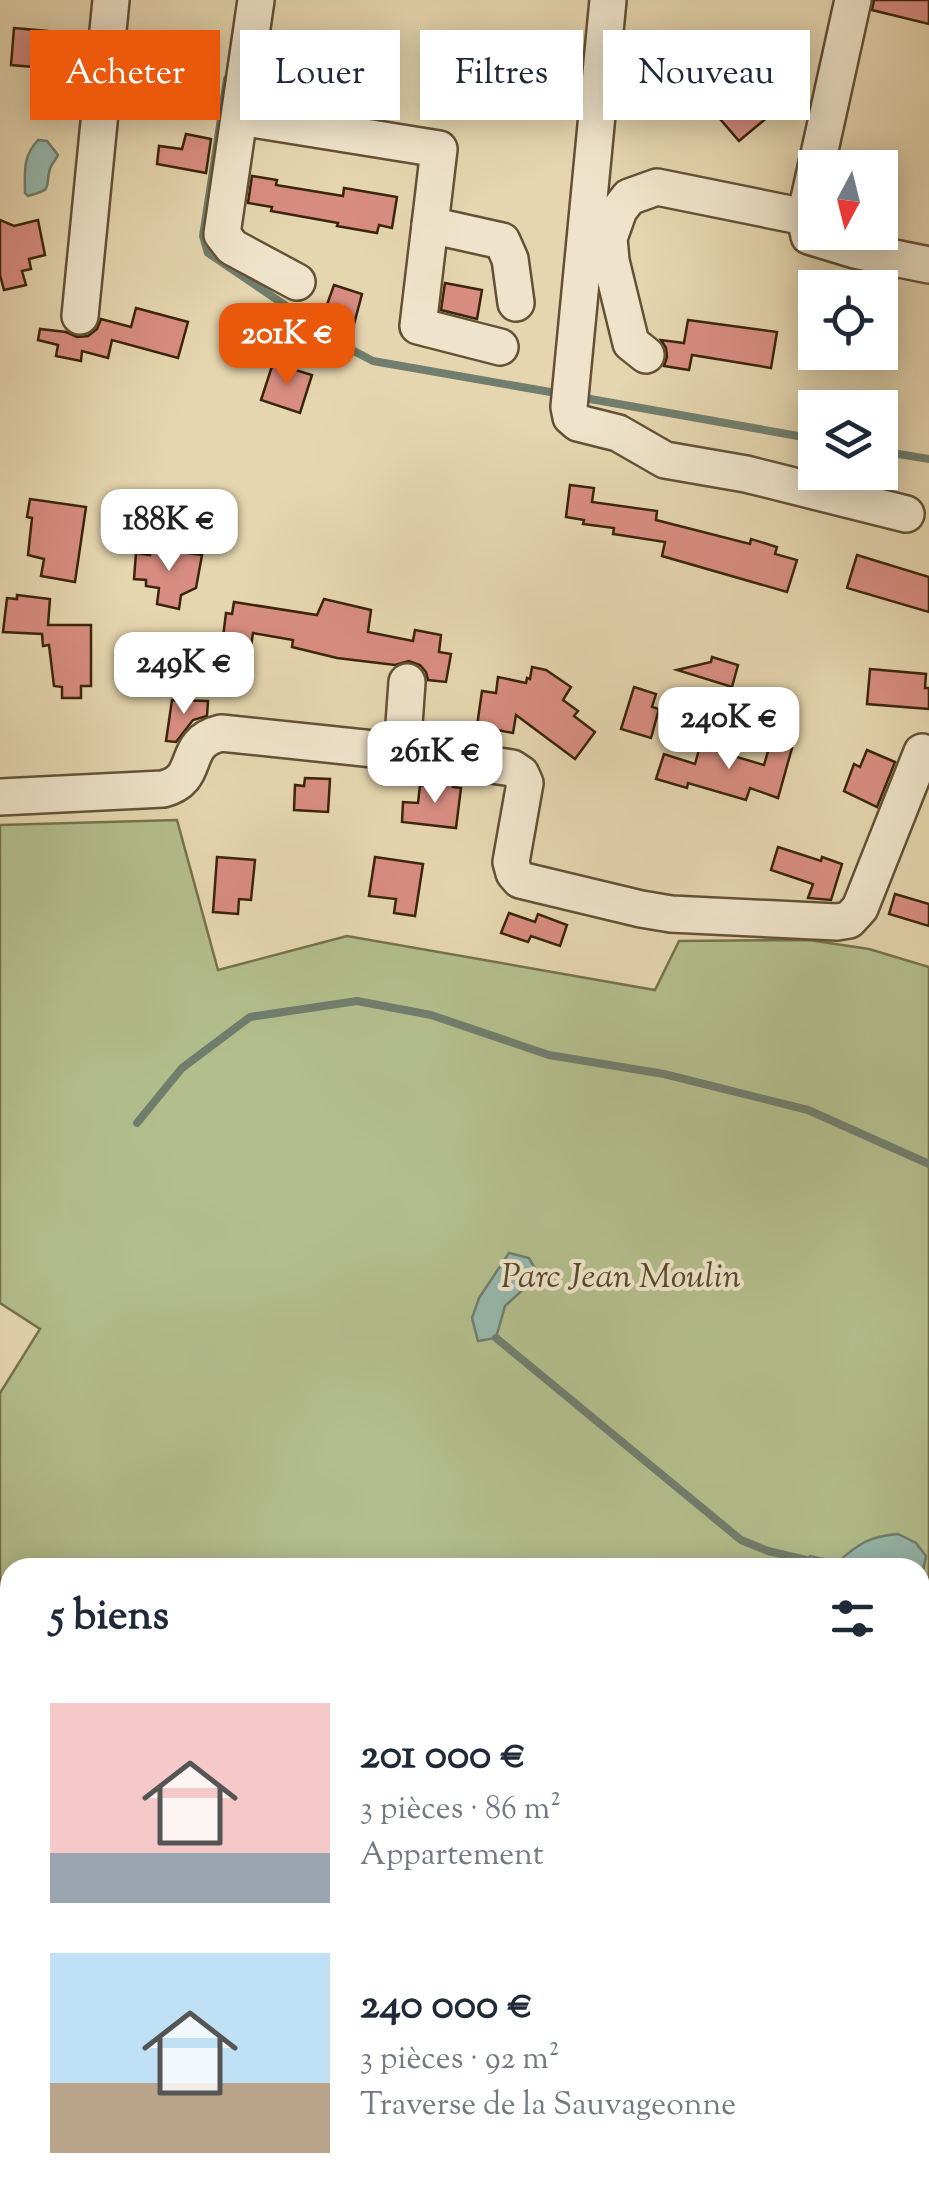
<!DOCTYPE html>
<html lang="fr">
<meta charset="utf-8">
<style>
:root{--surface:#fff;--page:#f2f2f3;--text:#1f2937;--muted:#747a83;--accent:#ea580c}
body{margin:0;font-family:"Sorts Mill Goudy",serif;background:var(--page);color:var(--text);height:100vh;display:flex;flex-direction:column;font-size:38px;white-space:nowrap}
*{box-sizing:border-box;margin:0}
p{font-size:32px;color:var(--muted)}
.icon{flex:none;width:55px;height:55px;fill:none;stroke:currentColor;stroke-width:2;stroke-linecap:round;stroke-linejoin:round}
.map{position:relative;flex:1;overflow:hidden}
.drawer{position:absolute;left:0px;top:1558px;width:930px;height:642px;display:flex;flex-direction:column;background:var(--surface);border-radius:30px 30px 0 0;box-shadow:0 5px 25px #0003}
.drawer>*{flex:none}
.banner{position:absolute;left:30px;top:30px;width:870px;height:90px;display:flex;gap:20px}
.needle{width:65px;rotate:187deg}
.fabs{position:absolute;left:798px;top:150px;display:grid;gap:20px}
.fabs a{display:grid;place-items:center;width:100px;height:100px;border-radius:0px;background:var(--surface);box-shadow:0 5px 25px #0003;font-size:50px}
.price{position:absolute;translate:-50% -85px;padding:0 22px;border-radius:20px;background:#fff;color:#222;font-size:32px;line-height:65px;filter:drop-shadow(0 2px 5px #0008)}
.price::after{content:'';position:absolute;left:50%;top:60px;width:30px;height:22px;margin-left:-15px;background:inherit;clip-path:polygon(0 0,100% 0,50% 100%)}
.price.current{background:var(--accent);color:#fff}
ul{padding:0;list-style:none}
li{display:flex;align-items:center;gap:30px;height:250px;padding:0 50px}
li span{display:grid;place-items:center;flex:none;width:280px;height:200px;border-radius:0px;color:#555}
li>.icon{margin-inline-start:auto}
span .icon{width:120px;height:120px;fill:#fffc;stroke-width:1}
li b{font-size:42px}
h2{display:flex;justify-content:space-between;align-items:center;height:120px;padding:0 50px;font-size:42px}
.tag{padding:0 35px;border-radius:0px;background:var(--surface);box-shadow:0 5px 25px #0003;font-size:35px;line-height:90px}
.tag.current{background:var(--accent);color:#fff}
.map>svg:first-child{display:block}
.green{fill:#b3be8c;stroke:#76724c;stroke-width:2.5}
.water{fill:#96b9ae;stroke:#717e6d;stroke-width:2.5}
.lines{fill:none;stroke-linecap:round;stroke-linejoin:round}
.stream{stroke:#717e6d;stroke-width:8}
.building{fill:#d98d82;stroke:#39250c;stroke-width:2.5}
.minor-casing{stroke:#645135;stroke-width:40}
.major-casing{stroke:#39250c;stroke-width:50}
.highway-casing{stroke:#39250c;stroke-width:58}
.minor{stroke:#efe4cb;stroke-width:35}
.major{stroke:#e3bb78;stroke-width:45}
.highway{stroke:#e3bb78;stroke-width:52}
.labels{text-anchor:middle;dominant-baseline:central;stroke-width:8;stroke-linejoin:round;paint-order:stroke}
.park-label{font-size:35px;font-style:italic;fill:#584b2c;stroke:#efe4cb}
</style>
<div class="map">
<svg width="929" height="2198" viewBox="0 0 929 2198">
<rect width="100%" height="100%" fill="#e6d6af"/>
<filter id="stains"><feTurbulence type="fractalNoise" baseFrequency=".002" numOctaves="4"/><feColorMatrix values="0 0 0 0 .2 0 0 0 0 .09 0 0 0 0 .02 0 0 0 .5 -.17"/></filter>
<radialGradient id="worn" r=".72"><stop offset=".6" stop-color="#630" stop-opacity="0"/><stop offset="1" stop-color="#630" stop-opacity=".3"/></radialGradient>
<path class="green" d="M177,820L218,970L347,936L655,990L679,941L809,940L869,949L929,967V1750L920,1755V1568H10V1931L0,1927V1393L40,1329L0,1303V825Z"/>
<g class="water">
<path d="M38,140L47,141L58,155C56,160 51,164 50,169C44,188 55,189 28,196L25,193C25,173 22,157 38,140Z"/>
<path d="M721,691L769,705L762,728L716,715Z"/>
<path d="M509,1253L529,1258L539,1275L505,1306L496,1338L478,1341L472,1318L479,1298Z"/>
<path d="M898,1534L916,1543L926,1556L923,1571L920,1573V1568L816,1567L806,1560L810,1556L838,1562C858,1544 870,1536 898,1534Z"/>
</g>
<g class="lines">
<g class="stream">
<path d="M227,79L203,236L208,253L350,349L373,361L556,393"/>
<path d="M579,397L815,439"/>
<path d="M880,451L929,459"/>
<path d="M137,1123L182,1068L250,1017L357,1001L431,1015L549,1055L664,1074L808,1110L929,1164"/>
<path d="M496,1338L741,1540L768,1551L806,1560"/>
</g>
</g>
<g class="building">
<path d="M874,0H929V24L872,10Z"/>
<path d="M14,28L47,31L45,68L11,65Z"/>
<path d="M308,51L353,59L345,98L300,89Z"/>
<path d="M756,76L781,106L739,141L715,113Z"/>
<path d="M186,134L211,139L206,173L157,164L159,146L182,149Z"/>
<path d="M252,176L277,180L276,185L343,196L344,188L397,197L392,228L379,225L377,233L337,226L338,223L271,211L272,207L248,203Z"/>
<path d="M0,220L14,226L38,220L45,255L29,259L31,269L22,271L26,285L4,290L0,275Z"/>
<path d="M445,283L482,290L477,319L441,310Z"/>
<path d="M334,285L362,294L354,324L324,313Z"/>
<path d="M136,308L188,322L178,358L112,340L108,358L82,351L81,361L56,356L58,345L38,340L40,329L66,332L77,337L88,336L97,329L101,319L131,327Z"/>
<path d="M688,320L777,332L771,368L692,355L689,370L664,366L667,357L666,348L661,340L684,343Z"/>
<path d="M273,363L312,375L300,413L261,400Z"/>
<path d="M570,485L594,488L592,502L657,511L656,520L750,544L751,539L777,547L775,554L797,560L787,592L662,556L665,542L613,534L614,528L583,524L584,520L566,517Z"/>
<path d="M30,499L86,507L75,582L41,576L44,559L28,555L32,518L27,517Z"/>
<path d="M152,548L202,555L196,588L181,595L179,609L157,604L159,588L146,586V580L134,579L136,553L150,555Z"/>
<path d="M857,555L929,577V612L847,588Z"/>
<path d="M17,595L50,599L48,625H91V686H81V698H62V687L54,686L49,645L43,646L42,634L3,632L7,598L17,599Z"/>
<path d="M324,599L371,610L368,632L413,641L415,630L441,635L439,652L451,654L446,682L428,680L426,672L420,665L409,661L395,665L337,658L292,647L293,640L253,633L249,658L221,653L226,613L232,614L234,602L317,615Z"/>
<path d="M712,657L738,665L732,687L677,670L711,662Z"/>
<path d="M532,667L546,670L571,687L563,700L578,711L574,716L595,732L575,759L516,715L513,733L477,726L482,691L496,693L498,677L526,683L527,678L530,679Z"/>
<path d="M870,669L926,674L925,688H929V709L867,704Z"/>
<path d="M634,687L656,694L652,707L659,709L651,738L621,729Z"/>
<path d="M172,700L208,701L207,716L193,720L176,742L166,741Z"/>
<path d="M771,741L792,748L778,798L750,788L746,800L688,783L687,788L656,779L664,754L695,764L700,746L764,765Z"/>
<path d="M867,750L895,762L877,807L844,791L854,764L860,767Z"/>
<path d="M305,778L330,779L328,812L294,810L295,785L304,786Z"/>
<path d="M435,778L454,781L453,787L461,788L456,828L402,822L403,802L418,803L420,785L434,787Z"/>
<path d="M778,847L821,861L822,857L842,864L831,900L808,898L813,884L771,870Z"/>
<path d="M217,857L255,860L251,900L239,899L238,914L213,912Z"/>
<path d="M375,857L423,864L415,916L394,913L396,899L369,896Z"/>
<path d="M895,894L929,904V926L889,914Z"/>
<path d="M509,913L535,922L538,914L567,925L560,946L531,936L528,942L501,933Z"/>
</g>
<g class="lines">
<g class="minor-casing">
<g id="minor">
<path d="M256,0L222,234L232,247L297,282"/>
<path d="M608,0L569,407L571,417L578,423L618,433L665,460L746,474L906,514"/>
<path d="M240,117L439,149L430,225L502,241L510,259L516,303"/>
<path d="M816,168L853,0"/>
<path d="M815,172L805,217L809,236L855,250L929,265"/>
<path d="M430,225L418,326L500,347"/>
<path d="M80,316L111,0"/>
<path d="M646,355L631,343L611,261L609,238L619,210L629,197L657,187L805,217"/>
<path d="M402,752L407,682"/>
<path d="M0,797L163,789C203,779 179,743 221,733L402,752L512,768L521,774L525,783L511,862L514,873L520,880L641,909L671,914L837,922L849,920L860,908L922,752"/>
<path d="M0,1937L10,1942"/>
<path d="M920,2002L929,2020"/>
<path d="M662,2190L665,2198"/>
</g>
</g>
<g class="major-casing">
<path id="major" d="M920,1776L929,1771"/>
</g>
<g class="highway-casing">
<g id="highway">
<path d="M0,2038L10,2044"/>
<path d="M0,2092L10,2098"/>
<path d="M157,2190L170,2198"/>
<path d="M249,2190L261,2198"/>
</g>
</g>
<use href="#minor" class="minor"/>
<use href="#major" class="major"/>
<use href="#highway" class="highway"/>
</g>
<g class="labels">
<g class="park-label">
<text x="621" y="1278">Parc Jean Moulin</text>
</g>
</g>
<rect width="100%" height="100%" filter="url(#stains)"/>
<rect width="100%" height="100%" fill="url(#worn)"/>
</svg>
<div class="fabs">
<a><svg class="needle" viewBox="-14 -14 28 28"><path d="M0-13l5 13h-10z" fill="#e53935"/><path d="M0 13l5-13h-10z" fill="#747a83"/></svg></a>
<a><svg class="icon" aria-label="locate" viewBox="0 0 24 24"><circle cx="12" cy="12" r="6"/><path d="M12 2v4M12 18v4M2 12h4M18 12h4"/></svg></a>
<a><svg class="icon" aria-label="layers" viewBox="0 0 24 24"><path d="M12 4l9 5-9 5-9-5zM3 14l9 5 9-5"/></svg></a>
</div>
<b class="price current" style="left:287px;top:388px">201K €</b>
<b class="price" style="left:169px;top:574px">188K €</b>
<b class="price" style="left:184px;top:717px">249K €</b>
<b class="price" style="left:729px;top:772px">240K €</b>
<b class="price" style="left:435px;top:806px">261K €</b>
<div class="banner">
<a class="tag current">Acheter</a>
<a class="tag">Louer</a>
<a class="tag">Filtres</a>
<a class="tag">Nouveau</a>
</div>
<section class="drawer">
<h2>5 biens<svg class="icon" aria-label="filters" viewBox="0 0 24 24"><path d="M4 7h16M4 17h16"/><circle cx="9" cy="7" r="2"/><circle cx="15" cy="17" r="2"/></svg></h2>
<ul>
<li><span style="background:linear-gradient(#f6c9c9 75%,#9aa5b1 0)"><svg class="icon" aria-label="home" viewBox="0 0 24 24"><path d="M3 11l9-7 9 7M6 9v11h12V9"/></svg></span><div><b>201 000 €</b><p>3 pièces · 86 m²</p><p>Appartement</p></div></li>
<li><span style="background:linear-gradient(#bfe0f5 65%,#b9a48a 0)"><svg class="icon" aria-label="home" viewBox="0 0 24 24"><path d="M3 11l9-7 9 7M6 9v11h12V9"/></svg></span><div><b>240 000 €</b><p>3 pièces · 92 m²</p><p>Traverse de la Sauvageonne</p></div></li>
</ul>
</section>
</div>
